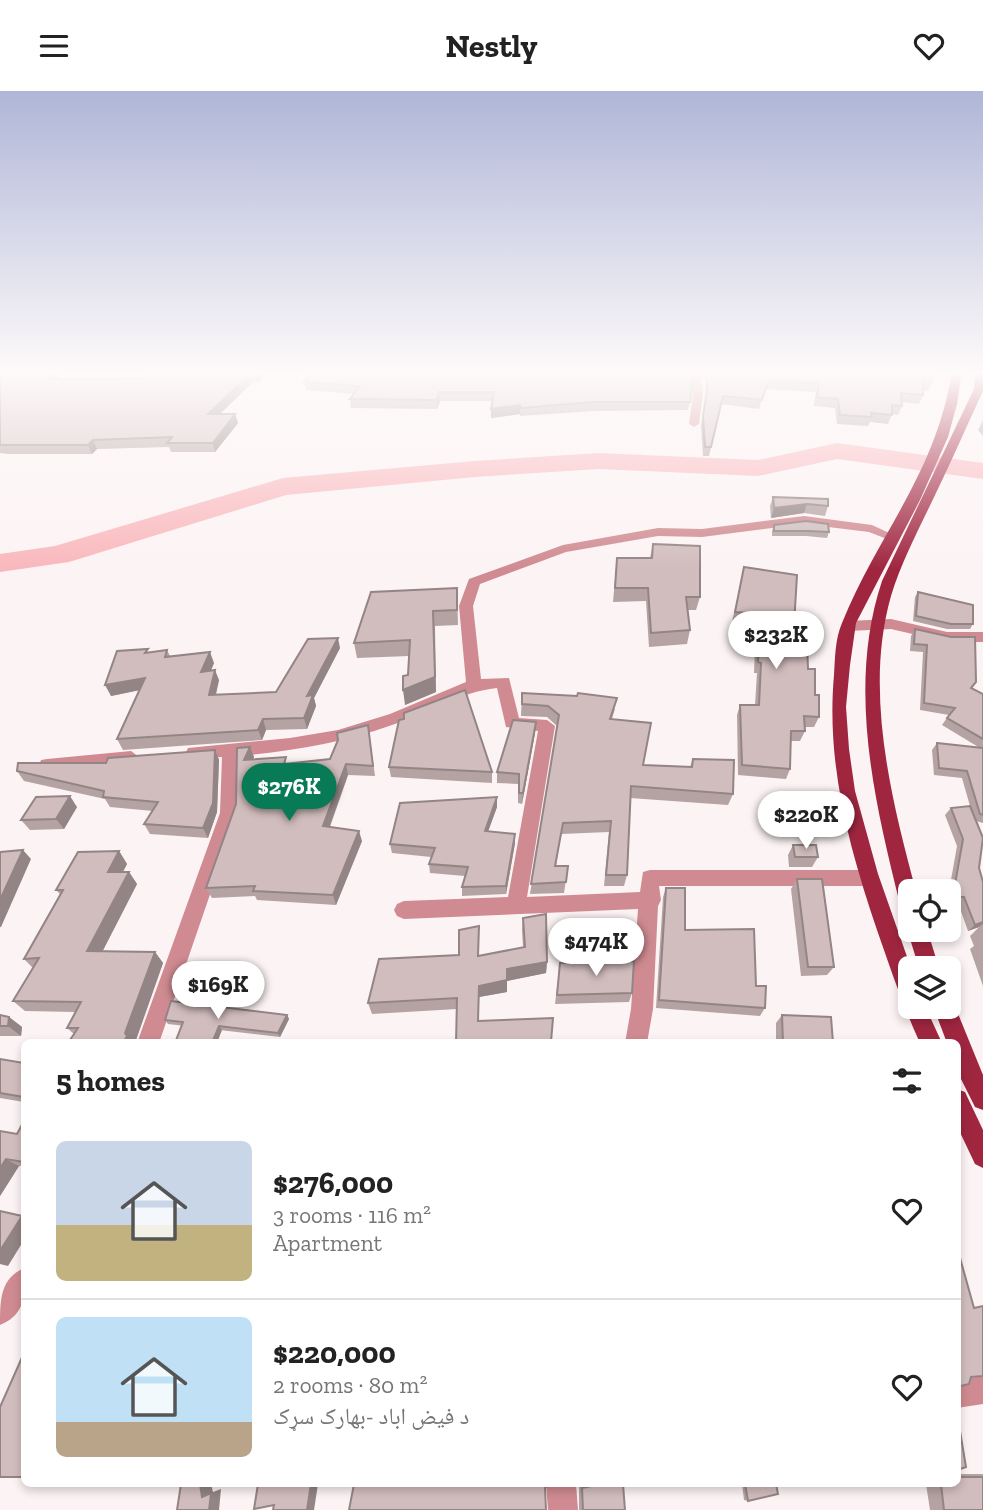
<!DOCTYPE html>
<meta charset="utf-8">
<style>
:root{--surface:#fff;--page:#f2f2f2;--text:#222;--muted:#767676;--line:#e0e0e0;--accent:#087a56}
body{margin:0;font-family:"Zilla Slab","Noto Naskh Arabic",serif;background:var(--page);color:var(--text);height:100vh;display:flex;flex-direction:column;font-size:26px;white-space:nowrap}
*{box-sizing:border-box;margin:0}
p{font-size:23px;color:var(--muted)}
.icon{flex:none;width:38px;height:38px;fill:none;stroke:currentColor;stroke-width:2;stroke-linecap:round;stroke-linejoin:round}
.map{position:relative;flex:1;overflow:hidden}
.sheet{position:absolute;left:21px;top:948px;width:940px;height:448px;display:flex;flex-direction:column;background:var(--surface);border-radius:10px;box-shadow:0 4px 10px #0003}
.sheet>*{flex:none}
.controls{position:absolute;left:898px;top:788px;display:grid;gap:14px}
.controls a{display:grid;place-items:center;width:63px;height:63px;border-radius:10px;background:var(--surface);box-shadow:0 4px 10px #0003;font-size:35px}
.price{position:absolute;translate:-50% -60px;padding:0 16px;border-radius:24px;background:#fff;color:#222;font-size:23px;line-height:46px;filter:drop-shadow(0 2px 4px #0008)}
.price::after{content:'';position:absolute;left:50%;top:42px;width:21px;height:16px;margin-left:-10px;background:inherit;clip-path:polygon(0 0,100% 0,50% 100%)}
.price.current{background:var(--accent);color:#fff}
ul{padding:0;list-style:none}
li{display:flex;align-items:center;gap:21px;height:175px;padding:0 35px}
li+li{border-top:2px solid var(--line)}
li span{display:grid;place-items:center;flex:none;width:196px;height:140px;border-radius:10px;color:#555}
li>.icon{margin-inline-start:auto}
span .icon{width:84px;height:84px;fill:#fffc;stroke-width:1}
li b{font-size:30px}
h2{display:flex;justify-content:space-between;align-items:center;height:84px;padding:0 35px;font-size:30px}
header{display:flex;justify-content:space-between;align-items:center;height:91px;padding:0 35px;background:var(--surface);font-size:32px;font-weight:700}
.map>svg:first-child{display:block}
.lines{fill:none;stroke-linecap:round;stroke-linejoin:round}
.river{fill:#f9b8bd;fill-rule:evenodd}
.minor{fill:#cf8b91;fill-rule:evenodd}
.major{fill:#a02640;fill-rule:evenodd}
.wall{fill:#b5a3a3}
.shaded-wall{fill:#938485}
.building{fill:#d2bdbe;stroke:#938485;stroke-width:2}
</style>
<header><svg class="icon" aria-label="menu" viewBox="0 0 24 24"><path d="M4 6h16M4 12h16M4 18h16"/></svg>Nestly<svg class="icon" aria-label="heart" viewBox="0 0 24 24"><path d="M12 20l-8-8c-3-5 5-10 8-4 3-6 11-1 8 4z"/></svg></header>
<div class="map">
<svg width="983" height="1419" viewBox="0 0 983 1419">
<rect width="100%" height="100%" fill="#fcf3f4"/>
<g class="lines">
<path class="river" d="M837,352L983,372V388L837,368L758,385L599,378L475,386L286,404L69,471L0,481V463L55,455L283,387L475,370L599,362L758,369Z"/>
<g class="minor">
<path d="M691,280H701L703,303L699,333L694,336L689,333L693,303Z"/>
<path d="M804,425L872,434L898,446L892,450L869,441L804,433L702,446L658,445L566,461L480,493L473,515L481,588L509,587L519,627L547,629L555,635L527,806L640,801L643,781L650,779H870L877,781L879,787L877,793L870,795H659L661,809L658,815L653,918L647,952H625L631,918L638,818L404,828L397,825L394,819L397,813L404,810L508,806L538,640L506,636L497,597C460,601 427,622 392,634C342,652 291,660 239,665L238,722L159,952H137L220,722L222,666L194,667L186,661L188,657L290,647L338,639L390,623L466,591L459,515L469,488L563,454L658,437L702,438Z"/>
<path d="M891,528L947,541H983V551H947L891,538L848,540L841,535L848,530Z"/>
<path d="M131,660L139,666L131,672L47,680L41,679L39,674L41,669L47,668Z"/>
<path d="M24,1177C26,1201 26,1224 0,1234C0,1209 0,1188 24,1177Z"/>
<path d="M983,1285V1313L957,1317V1289Z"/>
<path d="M546,1393H576L578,1419H548Z"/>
</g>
<g class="major">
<path d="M952,280H962L957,313L948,346L920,409L856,532L850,574L846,616L849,658L855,700L878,783L911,877L910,915H925L942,952H920C903,915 891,879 877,839C849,756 826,673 834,584C835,567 835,548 842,532C879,441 936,383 952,280Z"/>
<path d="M976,280H983V300C967,334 952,369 936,402C920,436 902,469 891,505C864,600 891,707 916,800H910V821L903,819L900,813C874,709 847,595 882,490L974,298Z"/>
<path d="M910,832V838H927L939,877H919L907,838Z"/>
<path d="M948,907L952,908L983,984V1019L975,1016L957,980V952H947L933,915H948Z"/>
<path d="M957,998L965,1001L983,1039V1077L975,1073L957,1035Z"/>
</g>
</g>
<g class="wall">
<path d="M0,280H67L58,288L142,287L269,280L258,292H252L220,323H235L238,332L215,361H171L169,356L97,358L92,363H8L0,362Z"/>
<path d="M313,280H691L690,311L688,319L593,320L520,325V323L491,327L493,310H440L437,318L351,317L350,308L354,303L306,299L304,291Z"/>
<path d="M704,280H931L932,291L928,300H923V304L919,313L902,311V315L898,324L892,323L888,333L870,331L868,335L837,333L835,317L814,315L816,301L765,298L759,318L721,313L709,365H703L701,334L706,303Z"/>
<path d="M983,329V345L978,339Z"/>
<path d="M773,406L828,415L825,425L804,422L771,427L770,415Z"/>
<path d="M774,434L829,441L827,447L806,445H772V440Z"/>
<path d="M653,453L700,506L696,519H688L690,539L687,553L649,556L646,510L613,511L617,467H650Z"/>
<path d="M744,476L793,551L808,578L815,604L819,626L814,636H805V640L800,650H791L790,678L786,688L738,684L737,624L740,614H755L757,582H754L756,533L732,531Z"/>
<path d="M457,497L458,534L435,535L436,601L405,614L409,565L357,567L354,552Z"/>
<path d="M918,501L973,533L970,538H947L913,530L915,506Z"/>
<path d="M915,538L972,598L983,603V732L976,730L979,777L983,791V895L970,858L974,855L970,845L979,836L968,840L958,812L952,813L949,800L957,755L945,724L951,717L970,715L962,687L934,684L932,659L937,652L980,657L942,634L949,624L920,619L923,561L910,560L911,545Z"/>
<path d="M340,557L314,607L316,615L307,638L266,639L262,649L123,659L117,648L139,599L111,605L149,562L167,559L170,565L214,572L210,580L219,589L216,604L276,601Z"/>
<path d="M522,602L615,618L612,628L643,674L690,676L693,668L733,703L728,714L630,707L627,784L624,795H604L609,741L561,743L556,775H568L564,802L530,803L557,635L547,626L521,625Z"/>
<path d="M404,628L492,681V692L391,686L389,676Z"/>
<path d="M536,631L535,642L522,713L518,712V693L497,692V681Z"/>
<path d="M368,634L375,685L348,684L330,736L362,750L336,814L257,809L255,805L212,807L206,797L236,713L250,656L254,666L253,669L289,672L330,668Z"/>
<path d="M215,659L219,669L217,721L208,747L150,743L144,733L153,720L110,716L105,708L24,690L17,680L106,672Z"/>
<path d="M497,706V716L488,740L515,752L506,803L462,805V796L465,785L430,782L429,773L431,766L392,762L390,753Z"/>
<path d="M77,716L64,738L30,739L21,729Z"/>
<path d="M793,754L818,766L812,776H789L788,764Z"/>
<path d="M119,760L127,773L123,781H129L137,793L102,861H155L163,872L135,951L74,943L67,937L75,921L25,920L13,910L33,877L24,868L60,803L56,799Z"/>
<path d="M797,788L834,876L827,884L801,885L791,798Z"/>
<path d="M666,797L685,839L756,895L765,917L760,925L656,917L663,806Z"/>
<path d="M523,827L547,871L546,882L507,890V901L479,906V930L551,951L572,952H456L457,918L372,923L368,912L459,864L479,835V865L523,856L522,839Z"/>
<path d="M560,872L632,902L629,911L555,913Z"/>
<path d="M0,924L9,926L22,936L21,945H0Z"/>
<path d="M287,924L289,928L280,946L168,933L165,929Z"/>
<path d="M782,924L833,952H776V932Z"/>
<path d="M0,968L24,972V1011L0,1007Z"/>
<path d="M24,1030V1075H19L0,1105V1040L17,1043Z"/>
<path d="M957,1383H983V1419H930L926,1393H957Z"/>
<path d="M579,1393H623L625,1419H579Z"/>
<path d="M742,1393H776L748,1410L744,1409Z"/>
</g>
<g class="shaded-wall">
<path d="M54,280H67L54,291L46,286Z"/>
<path d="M259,280H269L258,292L256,283Z"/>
<path d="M250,283L252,292L210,332L208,323Z"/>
<path d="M439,301L440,310L437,318V309Z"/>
<path d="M520,314V323L491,327V318Z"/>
<path d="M235,323L238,332L215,361L213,352Z"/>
<path d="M93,349L97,358L92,363L88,354Z"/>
<path d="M807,413L804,422L771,427L774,417Z"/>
<path d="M433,520L436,601L405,614L403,599Z"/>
<path d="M338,547L340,557L314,607L316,615L307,638L304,627L307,605Z"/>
<path d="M210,561L214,572L206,592L201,581Z"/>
<path d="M215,579L219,589L213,614L209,604Z"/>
<path d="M145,587L150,597L111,605L105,594Z"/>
<path d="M263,628L266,639L262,649L258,639Z"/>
<path d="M536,631L535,642L522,713L523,702Z"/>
<path d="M250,656L254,666L248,680L244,669Z"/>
<path d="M215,659L219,669L217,721L208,747L203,737Z"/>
<path d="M346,673L348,684L326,745L323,735Z"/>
<path d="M70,705L77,716L64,738L56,728Z"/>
<path d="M497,706V716L485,749V740Z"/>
<path d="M359,740L362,750L336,814L333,804Z"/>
<path d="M515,743V752L506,803V795Z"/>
<path d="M23,759L31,768L1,836H0V809Z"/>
<path d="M119,760L127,773L116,793L108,781Z"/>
<path d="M129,781L137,793L97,871L87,860Z"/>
<path d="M983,831V835L982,833L979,836L968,840L975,834Z"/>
<path d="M155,861L163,872L135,952H123L125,942Z"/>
<path d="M547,871L546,882L507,890V901L479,906V941V895L507,878Z"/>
<path d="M287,924L289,928L280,946L278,942Z"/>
<path d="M9,926L22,936L21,945L8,935Z"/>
<path d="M219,935L222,939L217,952H212Z"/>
<path d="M6,1068L19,1075L0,1105V1077Z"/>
<path d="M22,1125L24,1126V1149L8,1175L0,1173V1160Z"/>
<path d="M200,1393H211L213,1401L221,1398L219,1419H209L202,1406Z"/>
<path d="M311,1393H318L314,1419H307Z"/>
</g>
<g class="building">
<path d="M0,280H54L46,286H52L50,288L142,287L151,280H259L256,283H250L208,323H235L213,352H167L172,346L93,349L88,354H0Z"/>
<path d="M314,280H691L692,294L690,311H594L521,317L520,314L491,318L494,301H439L437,309L350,308L360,295L304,291Z"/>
<path d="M706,280H931L932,291L923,290V304L901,302L902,315L892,314V324L871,322L872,326L840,324L838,308L817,306L819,292L768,290L762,309L723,305L711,356H705L703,325L708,294Z"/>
<path d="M773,406L828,408V415L807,413L774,417Z"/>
<path d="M806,430L828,433L829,441L808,440H774V434Z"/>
<path d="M653,453L700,455V506H686L690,539L651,542L648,497H615L617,467H652Z"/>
<path d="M744,476L797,484L793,551L807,552L808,578H815V604H819V626L804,625L805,640H791L790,678L742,674L740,614H759L761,572L758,571L760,523L735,521Z"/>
<path d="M457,497V519L433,520L435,586L403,599V585L408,584L410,549L354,552L371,501Z"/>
<path d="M918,501L973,514V533H951L916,525Z"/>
<path d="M915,538L951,546H975L976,591L971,597L983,603V648L947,627L955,617L924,612L927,554L914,553Z"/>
<path d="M338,547L307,605L313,604L304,627L263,628L258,639L117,648L145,587L105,594L117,560L148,558L145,562L167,559L165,566L210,561L201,581L215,579L209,604L276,601L308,548Z"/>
<path d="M465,599L492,681L389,676L399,629L404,628V622Z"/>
<path d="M522,602L577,605L578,602L617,607L610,628L651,632L643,674L692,676L693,668L734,669L733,703L631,695L627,784H606L611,730L563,732L555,775H568L566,791L531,793L559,624L548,615L522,613Z"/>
<path d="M513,629L536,631L523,702H519V683L497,681Z"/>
<path d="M368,634L373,675L346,673L323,735L359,740L333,804L253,800L255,795L206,797L236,713L237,657L250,656L244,669L286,666L284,673L330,668L338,649L337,642Z"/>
<path d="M937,652L983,657V724L980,723L967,680L939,677Z"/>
<path d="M215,659L213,712L203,737L144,733L158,711L103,706L104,700L17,680L18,672H106L108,667Z"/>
<path d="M70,705L56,728L21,729L36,706Z"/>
<path d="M497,706L485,740L515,743L506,795L462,796L468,776L429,773L435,757L390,753L400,712Z"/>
<path d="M970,715L983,747L979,777L983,791V831L975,834L964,806H958L955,793L963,748L951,717Z"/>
<path d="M793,754H816L818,766H795Z"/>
<path d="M23,759L0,809V761Z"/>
<path d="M119,760L108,781H129L87,860L155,861L125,942L127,945L123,952H68L78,937H67L81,911L13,910L39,867L24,868L63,799H56L78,761Z"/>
<path d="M797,788H822L834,876H808Z"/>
<path d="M666,797H685V839L754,838L756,895H766L765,917L659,909Z"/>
<path d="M546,823L547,871L507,878V889L479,895L478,930L553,927L551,951L573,950L572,952H456L457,907L368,912L379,868L459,864V839L479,835L478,865L525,856L523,827Z"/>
<path d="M634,870L632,902L557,904L560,872Z"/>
<path d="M171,910L287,924L278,942L219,935L212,952H175L183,931L165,929Z"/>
<path d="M0,924L9,926L8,935H0Z"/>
<path d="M782,924L831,926L833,952H783Z"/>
<path d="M0,968L24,972V1006L0,1002Z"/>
<path d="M24,1030V1071L6,1068L0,1077V1040L17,1043Z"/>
<path d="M0,1120L22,1125L0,1160Z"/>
<path d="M960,1167L974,1217L983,1215V1285L971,1286L969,1293L957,1296V1168Z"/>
<path d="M24,1262V1386H0V1316Z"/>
<path d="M957,1322L966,1376L957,1379Z"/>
<path d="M957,1386H983V1419H944L941,1393H957Z"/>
<path d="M181,1393H200L202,1406L211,1402L209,1419H177Z"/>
<path d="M258,1393H311L307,1419H273L274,1414L254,1418Z"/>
<path d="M354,1393H550L545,1397L546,1419H349Z"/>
<path d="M601,1393H623L625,1419H583L582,1397Z"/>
<path d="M745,1393H776L778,1403L748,1410Z"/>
</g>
<linearGradient id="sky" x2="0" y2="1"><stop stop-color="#afb6d7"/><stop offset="0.59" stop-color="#fefafa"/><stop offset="1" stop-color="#fefafa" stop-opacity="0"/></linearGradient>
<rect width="983" height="478" fill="url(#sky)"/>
</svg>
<div class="controls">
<a><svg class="icon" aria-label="locate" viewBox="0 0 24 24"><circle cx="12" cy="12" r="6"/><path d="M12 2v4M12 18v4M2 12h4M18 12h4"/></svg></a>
<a><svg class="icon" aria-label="layers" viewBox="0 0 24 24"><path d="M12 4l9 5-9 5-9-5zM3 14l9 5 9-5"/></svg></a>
</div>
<b class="price" style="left:776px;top:580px">$232K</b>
<b class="price current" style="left:289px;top:732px">$276K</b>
<b class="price" style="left:806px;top:760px">$220K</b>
<b class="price" style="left:596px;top:887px">$474K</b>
<b class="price" style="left:218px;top:930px">$169K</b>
<section class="sheet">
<h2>5 homes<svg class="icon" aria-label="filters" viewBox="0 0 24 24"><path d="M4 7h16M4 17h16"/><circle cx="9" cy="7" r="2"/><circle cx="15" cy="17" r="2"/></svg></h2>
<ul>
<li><span style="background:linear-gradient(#c9d6e8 60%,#c2b280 0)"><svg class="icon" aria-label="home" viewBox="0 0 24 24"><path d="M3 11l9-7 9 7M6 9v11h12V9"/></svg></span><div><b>$276,000</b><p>3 rooms · 116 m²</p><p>Apartment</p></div><svg class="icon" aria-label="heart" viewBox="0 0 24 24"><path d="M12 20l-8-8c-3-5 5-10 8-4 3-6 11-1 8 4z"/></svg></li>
<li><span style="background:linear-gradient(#bfe0f5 75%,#b9a48a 0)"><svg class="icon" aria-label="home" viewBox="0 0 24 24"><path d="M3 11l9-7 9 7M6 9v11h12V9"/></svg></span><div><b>$220,000</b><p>2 rooms · 80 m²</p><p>د فیض اباد -بهارک سړک</p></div><svg class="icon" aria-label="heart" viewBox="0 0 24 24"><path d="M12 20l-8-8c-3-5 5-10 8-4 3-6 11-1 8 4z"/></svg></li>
</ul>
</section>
</div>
